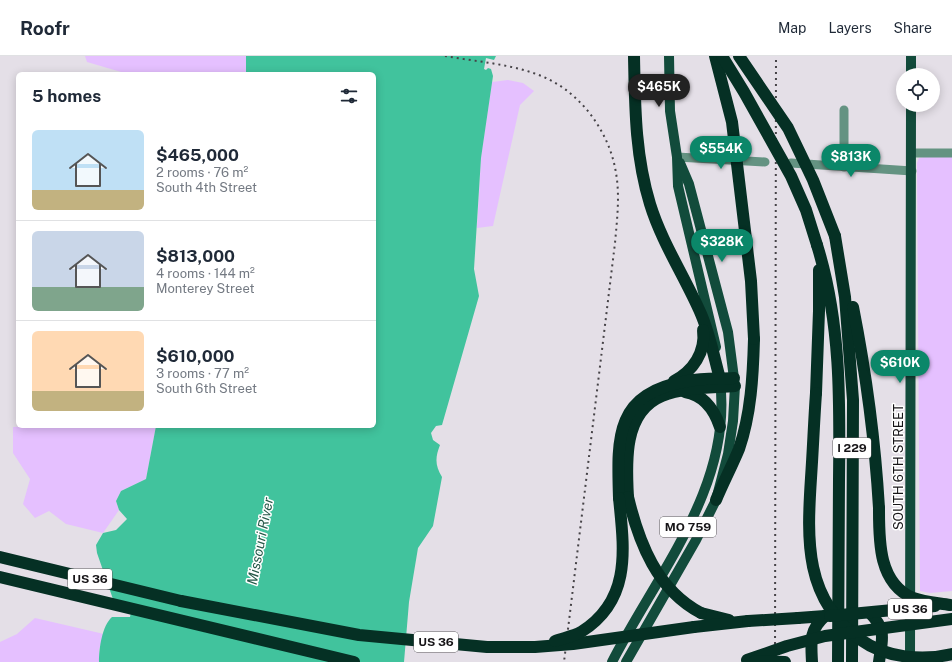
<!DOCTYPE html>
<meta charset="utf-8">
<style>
:root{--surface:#fff;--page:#f2f2f3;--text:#1f2937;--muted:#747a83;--line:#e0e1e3;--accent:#0b8769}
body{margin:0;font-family:"Public Sans",sans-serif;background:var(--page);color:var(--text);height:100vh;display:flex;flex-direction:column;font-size:15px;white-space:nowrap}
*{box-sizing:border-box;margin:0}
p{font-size:13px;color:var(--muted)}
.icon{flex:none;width:22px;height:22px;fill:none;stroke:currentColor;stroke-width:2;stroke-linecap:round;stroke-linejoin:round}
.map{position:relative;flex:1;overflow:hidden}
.drawer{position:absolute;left:16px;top:16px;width:360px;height:356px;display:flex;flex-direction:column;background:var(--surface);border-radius:6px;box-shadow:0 2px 10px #0003}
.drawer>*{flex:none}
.fabs{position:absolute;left:896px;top:12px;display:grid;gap:8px}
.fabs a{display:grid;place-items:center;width:44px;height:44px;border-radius:50%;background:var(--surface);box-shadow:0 2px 10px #0003;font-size:20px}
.price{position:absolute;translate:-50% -34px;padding:0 9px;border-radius:14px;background:var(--accent);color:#fff;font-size:13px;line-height:26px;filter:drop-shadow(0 1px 2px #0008)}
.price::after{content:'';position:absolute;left:50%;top:24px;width:12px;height:9px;margin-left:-6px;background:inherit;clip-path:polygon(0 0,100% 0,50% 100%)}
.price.active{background:#222;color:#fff}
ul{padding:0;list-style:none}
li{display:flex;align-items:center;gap:12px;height:100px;padding:0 16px}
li+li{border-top:1px solid var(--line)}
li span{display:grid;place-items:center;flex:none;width:112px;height:80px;border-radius:6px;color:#555}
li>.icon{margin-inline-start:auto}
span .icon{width:48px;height:48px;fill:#fffc;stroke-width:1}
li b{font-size:17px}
h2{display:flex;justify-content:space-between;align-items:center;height:48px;padding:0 16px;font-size:17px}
header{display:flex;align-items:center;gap:24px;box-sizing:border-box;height:56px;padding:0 20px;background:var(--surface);border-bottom:1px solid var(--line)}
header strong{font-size:19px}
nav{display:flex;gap:22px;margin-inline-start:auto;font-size:14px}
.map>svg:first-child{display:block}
.green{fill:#e5c0ff}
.water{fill:#41c39d}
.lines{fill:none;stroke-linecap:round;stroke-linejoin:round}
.minor{stroke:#649382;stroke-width:9}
.major{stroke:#124b3b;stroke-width:10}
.highway{stroke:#053024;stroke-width:12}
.rail{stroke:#464347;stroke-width:2;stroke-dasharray:2 4;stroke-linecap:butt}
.highway-bridge{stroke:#053024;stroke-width:12}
.labels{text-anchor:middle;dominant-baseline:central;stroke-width:3;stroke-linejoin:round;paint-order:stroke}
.shield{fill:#fff;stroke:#5c5a5d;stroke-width:1}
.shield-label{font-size:12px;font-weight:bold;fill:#161417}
.street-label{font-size:13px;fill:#161417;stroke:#fff}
.water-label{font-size:14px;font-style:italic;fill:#255848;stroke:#fff}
</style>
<header>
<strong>Roofr</strong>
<nav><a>Map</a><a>Layers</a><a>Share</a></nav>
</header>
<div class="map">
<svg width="952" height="606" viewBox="0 0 952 606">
<rect width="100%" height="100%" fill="#e4dfe7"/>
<g class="green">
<path d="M85,0H246V18H128L87,6Z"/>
<path d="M508,24L523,27L534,35L520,49L493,170L477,172L481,102L492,26Z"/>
<path d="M924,101H952V535L930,537L920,535L917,107L919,102Z"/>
<path d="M34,370H156L146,423L121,435L116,445L119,454L103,477L66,468L49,455L35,462L23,448L30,423L13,397V371Z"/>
<path d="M35,562L104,578L99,594V606H0V586L17,578Z"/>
</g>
<path class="water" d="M246,0H496L494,4L486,2L484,13L486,14L488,12L491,13L493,20L481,102L474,213L479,240L442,369L436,370L431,377L433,384L440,389C435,402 435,409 442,421L433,470L418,492L409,546L404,606H99C99,592 102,570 112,561H130L131,556L114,546L97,497L96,489L103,477L116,474L127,463L119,454L116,445L121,435L146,423L156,370H374V18H246Z"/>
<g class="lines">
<g class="minor">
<path d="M912,97H952"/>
<path d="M677,101L765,106"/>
<path d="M791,107L912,115"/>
<path d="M844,111V54"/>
</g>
<g class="major">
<path d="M669,0L670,55L677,101L678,130L716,291"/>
<path d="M911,19V0"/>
<path d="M612,606C657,518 733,430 720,325"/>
<path d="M626,606L696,484L716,444L728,398L733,365L735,330L728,276L689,128L680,107"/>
<path d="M910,606L911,49"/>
</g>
<g class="highway">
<path d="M634,0C635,50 635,99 650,148C662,187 685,221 701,258C710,279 714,301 720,323"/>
<path d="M835,180L845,241L853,344L852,606"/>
<path d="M817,189C841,266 840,345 839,424C839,485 838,545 838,606"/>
<path d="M853,251C866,317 875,384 879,452"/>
<path d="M674,325C693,315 706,296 703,274"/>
<path d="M685,336C704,339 714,353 720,371"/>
<path d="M816,337L819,255V214"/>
<path d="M628,441C626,407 623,356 662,340C684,331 712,332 735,330"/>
<path d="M619,442C617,380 615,337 688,325C703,322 719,323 734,322"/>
<path d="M716,444C723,427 732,410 739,393C751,358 753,320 754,283"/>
<path d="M0,501L181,545"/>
<path d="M0,521L354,606"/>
<path d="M701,557L729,564"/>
<path d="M870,557C887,574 882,584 879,606"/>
<path d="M798,562L825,560"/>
<path d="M694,571L748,565"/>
<path d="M812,606C811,586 809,574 825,560"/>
</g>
<g class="rail">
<path d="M445,0C478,6 515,8 546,22C583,39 610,78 616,117C620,140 617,164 615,187L564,606"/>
<path d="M775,606L776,0"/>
</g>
<g class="highway-bridge">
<path d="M715,0L732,66L751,225L754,283"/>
<path d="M722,0L744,36L791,120L806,154L817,189"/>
<path d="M739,0L788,72L813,124L835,180"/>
<path d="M816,337C814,365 813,393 811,422C807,484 804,544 861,584C886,602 923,605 952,598"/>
<path d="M628,441C639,487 657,534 701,557"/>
<path d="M879,452C879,484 878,527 913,542C924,546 938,547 950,549"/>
<path d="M181,545L359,579L487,591H535L573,588L694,571"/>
<path d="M830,560L935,550"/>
<path d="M748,565L798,562"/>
<path d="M555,585C563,582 574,580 581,576C632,544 624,493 619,442"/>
<path d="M747,604L787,590L825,580L952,563"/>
<path d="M755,605L785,606"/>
</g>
</g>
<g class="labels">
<g class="shield">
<rect x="833" y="382" width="38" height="20" rx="3"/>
<rect x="660" y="461" width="56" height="20" rx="3"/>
<rect x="68" y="513" width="44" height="20" rx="3"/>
<rect x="888" y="543" width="44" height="20" rx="3"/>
<rect x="414" y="576" width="44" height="20" rx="3"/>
</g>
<g class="shield-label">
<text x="852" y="392">I 229</text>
<text x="688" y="471">MO 759</text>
<text x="90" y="523">US 36</text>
<text x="910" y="553">US 36</text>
<text x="436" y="586">US 36</text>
</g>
<g class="street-label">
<text transform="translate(898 411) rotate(-90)">SOUTH 6TH STREET</text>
</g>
<g class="water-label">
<text transform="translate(260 485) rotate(-79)">Missouri River</text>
</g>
</g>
</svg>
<div class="fabs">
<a><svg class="icon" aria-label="locate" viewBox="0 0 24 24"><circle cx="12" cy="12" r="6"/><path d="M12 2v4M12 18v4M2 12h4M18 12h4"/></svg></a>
</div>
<b class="price active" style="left:659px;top:52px">$465K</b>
<b class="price" style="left:721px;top:114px">$554K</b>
<b class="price" style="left:851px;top:122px">$813K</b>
<b class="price" style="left:722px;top:207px">$328K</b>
<b class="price" style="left:900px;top:328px">$610K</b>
<section class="drawer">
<h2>5 homes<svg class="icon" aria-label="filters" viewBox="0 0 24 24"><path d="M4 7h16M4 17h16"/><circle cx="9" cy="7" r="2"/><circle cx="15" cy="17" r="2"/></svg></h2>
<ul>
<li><span style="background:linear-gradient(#bfe0f5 75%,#c2b280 0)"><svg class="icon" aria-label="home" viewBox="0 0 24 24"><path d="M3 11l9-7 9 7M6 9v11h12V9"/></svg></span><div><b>$465,000</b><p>2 rooms · 76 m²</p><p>South 4th Street</p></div></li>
<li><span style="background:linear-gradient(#c9d6e8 70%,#7fa58c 0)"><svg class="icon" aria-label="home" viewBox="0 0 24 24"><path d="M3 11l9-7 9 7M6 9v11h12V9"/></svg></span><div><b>$813,000</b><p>4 rooms · 144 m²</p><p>Monterey Street</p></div></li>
<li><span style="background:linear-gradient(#ffd9b3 75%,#c2b280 0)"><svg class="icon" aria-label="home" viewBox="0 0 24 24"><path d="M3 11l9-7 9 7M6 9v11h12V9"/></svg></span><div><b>$610,000</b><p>3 rooms · 77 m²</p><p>South 6th Street</p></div></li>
</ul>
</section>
</div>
